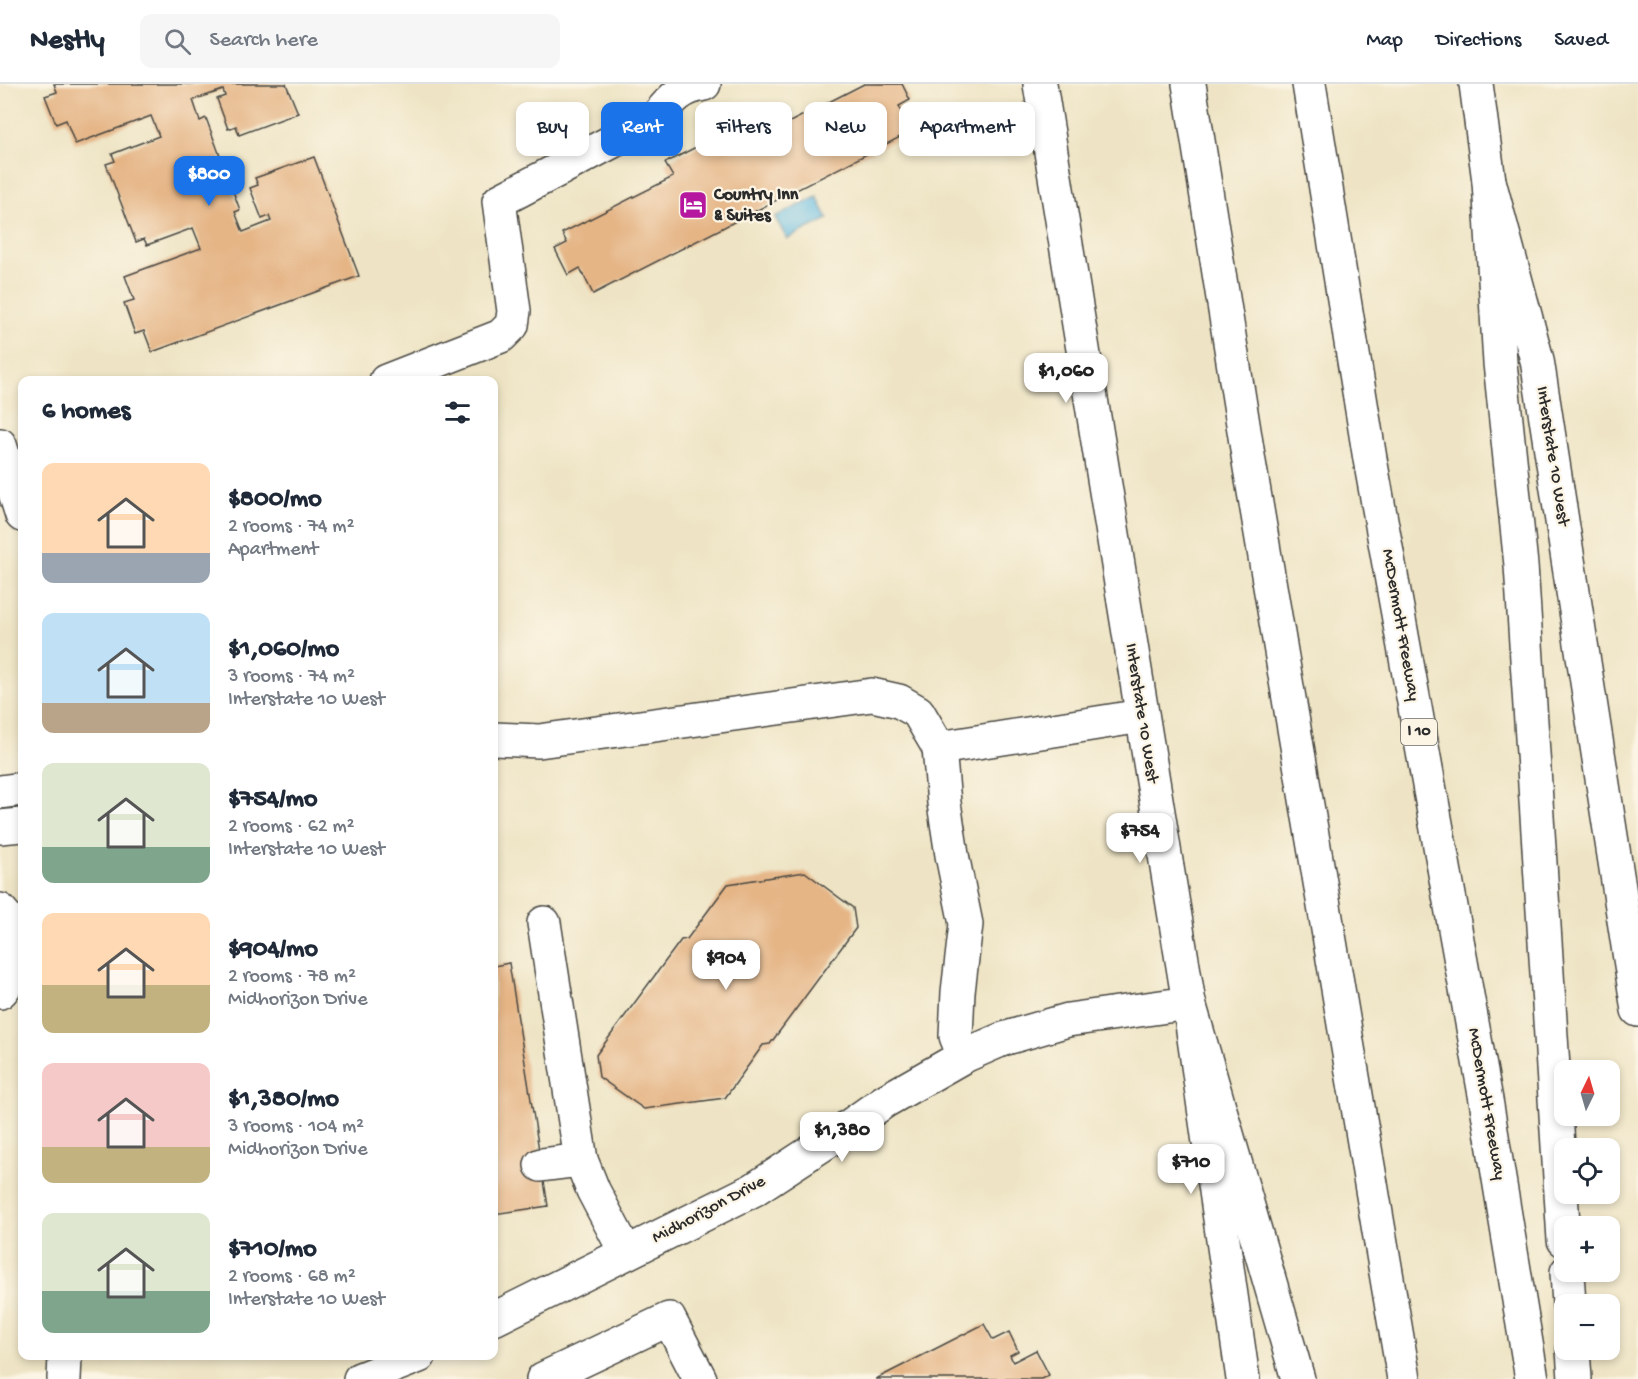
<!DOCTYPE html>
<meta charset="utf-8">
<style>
:root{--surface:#fff;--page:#f6f6f7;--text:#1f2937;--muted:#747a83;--line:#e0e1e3;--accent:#1a73e8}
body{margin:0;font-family:"Gochi Hand",sans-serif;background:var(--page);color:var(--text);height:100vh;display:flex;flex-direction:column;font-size:22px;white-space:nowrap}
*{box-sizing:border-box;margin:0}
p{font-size:20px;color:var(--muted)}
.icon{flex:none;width:33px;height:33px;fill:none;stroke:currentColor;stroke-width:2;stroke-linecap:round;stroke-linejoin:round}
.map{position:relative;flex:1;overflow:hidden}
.panel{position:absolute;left:18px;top:292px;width:480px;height:984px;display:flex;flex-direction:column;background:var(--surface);border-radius:12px;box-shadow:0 3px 9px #0003}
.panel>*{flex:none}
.hud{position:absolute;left:516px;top:18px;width:570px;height:54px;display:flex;gap:12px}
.needle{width:39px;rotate:5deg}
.fabs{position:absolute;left:1554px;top:976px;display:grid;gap:12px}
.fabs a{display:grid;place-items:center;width:66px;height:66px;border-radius:12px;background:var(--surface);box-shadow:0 3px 9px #0003;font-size:30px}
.price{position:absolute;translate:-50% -51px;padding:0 14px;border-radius:12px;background:#fff;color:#222;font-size:20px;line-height:39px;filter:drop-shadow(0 2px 3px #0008)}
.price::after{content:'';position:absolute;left:50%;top:36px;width:18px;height:14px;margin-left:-9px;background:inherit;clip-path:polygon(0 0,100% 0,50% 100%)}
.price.active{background:var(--accent);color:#fff}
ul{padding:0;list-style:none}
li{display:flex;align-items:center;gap:18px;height:150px;padding:0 24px}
li span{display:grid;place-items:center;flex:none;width:168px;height:120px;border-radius:12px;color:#555}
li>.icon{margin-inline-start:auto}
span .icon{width:72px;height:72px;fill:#fffc;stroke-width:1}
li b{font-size:26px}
h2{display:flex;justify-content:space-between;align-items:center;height:72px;padding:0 24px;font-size:26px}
.tag{padding:0 21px;border-radius:12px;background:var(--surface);box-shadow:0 3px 9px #0003;font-size:21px;line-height:54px}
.tag.active{background:var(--accent);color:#fff}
header{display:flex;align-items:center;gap:36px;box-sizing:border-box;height:84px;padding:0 30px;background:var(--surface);border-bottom:2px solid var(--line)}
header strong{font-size:28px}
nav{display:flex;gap:33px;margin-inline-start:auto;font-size:21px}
.search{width:420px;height:54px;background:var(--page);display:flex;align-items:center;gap:15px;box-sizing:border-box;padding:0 21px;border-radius:12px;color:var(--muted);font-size:22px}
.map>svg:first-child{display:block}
.water{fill:#66bde3;stroke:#487487;stroke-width:1.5}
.building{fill:#e5b586}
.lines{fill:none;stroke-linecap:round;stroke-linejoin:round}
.minor-casing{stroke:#484742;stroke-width:36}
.major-casing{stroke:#484742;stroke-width:36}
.highway-casing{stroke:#484742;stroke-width:36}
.minor{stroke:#fff;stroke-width:33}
.major{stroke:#fff;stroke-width:33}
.highway{stroke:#fff;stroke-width:33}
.labels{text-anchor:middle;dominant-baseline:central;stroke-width:4.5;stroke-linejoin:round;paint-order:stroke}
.shield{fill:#fcf5e5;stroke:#6a6863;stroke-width:1.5}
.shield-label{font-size:16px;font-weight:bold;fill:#2b2b2b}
.poi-label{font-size:18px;font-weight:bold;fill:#2b2b2b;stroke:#fcf5e5;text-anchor:start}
.street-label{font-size:18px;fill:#2b2b2b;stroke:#fcf5e5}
</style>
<header>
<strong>Nestly</strong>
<div class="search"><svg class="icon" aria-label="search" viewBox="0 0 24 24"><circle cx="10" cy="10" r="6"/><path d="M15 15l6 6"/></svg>Search here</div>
<nav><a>Map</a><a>Directions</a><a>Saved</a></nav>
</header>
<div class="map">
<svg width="1638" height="1295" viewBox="0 0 1638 1295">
<rect width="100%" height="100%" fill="#fcf5e5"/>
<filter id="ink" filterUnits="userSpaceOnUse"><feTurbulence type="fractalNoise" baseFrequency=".0167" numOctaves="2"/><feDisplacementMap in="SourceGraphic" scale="12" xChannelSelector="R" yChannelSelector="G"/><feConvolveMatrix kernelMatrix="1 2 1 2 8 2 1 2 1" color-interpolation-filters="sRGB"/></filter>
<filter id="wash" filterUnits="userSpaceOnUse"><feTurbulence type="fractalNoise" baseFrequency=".008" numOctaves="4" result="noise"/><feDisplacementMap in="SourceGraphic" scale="24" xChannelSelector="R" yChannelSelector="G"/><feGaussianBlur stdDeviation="1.35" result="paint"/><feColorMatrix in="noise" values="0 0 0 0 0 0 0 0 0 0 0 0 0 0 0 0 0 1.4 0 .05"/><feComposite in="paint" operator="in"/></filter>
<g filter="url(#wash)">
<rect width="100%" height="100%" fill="#eee4c5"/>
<path class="water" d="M817,113L828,135L787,155L775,133Z"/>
<g id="blocks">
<g class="building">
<path d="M54,0H286L298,29L239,51L236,42L228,45L217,15L225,12L223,6L193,16L200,37L206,34L240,126L235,128L243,148L271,137L269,132L262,135L250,104L258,101L255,94L314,73L359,192L152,268L144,247L135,250L124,219L134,216L125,192L201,164L193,144L147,161L144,155L136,158L106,80L115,77L112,70L159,52L151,32L75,60L66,36L56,40L45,12L57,8Z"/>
<path d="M864,0H902L910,16L899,22L912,47L593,210L580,184L568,191L555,165L567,159L562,149L673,93L665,79L725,48L729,54L734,51L741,63Z"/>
<path d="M805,788L853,824L856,844L770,960L763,961L725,1014L644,1025L599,993L596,971L681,856L687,855L728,800Z"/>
<path d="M509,879L548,1122L494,1130V882Z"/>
<path d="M984,1240L993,1256L1009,1248L1018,1267L1010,1271L1013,1278L1036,1266L1049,1291L1041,1295H876Z"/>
</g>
</g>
</g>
<g filter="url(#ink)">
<use href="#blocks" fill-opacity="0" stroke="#484742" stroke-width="1.5"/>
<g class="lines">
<g class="minor-casing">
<g id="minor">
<path d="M386,297L501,252L512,241L514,227L499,117L655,35C670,17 679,4 704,0"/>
<path d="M0,361L22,431"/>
<path d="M494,655L539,657L872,611L899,617L918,628L939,664L944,719L952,771L966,840L958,908L956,952L964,972"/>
<path d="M939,664L1142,632"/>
<path d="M0,708L22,705"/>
<path d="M0,743L22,741"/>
<path d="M0,826C3,830 10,836 12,841C17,856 13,898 0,908"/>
<path d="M544,839L581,1076L593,1106L626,1169"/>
<path d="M541,1081L581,1076"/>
<path d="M494,1235L753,1106L831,1055L885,1017L964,972L1003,955L1068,936L1189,919"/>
<path d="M64,1295L65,1272"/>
<path d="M360,1295L419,1272"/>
<path d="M543,1295L669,1235L700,1295"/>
</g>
</g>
<g class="major-casing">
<g id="major">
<path d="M1040,0L1189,919L1243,1295"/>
<path d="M1476,0L1489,97L1537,276L1638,926"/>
</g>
</g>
<g class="highway-casing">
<g id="highway">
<path d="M1189,0L1250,384L1404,1295"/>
<path d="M1309,0L1370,375L1486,1016L1532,1295"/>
<path d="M1489,97L1500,279L1521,481L1564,1156"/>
<path d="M1189,919L1298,1295"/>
<path d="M1567,1188L1569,1221"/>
<path d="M1573,1266L1575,1295"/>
</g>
</g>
<use href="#minor" class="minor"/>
<use href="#major" class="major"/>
<use href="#highway" class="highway"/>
</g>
</g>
<defs>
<g id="hotel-square" transform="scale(1.5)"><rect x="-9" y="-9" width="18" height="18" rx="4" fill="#b5179e" stroke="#fcf5e5"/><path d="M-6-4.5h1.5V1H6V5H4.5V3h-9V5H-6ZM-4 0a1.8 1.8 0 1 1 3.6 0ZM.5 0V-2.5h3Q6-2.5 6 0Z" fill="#fff"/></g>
</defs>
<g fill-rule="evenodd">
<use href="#hotel-square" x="693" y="121"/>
</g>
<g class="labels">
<rect class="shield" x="1401" y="635" width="36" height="26" rx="4.5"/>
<g class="shield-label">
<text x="1419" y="648">I 10</text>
</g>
<g class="poi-label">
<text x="714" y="111">Country Inn<tspan x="714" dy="21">&amp; Suites</tspan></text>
</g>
<g class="street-label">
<text transform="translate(1552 372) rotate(81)">Interstate 10 West</text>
<text transform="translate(1400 541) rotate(80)">McDermott Freeway</text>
<text transform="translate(1141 629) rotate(81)">Interstate 10 West</text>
<text transform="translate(1486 1020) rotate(80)">McDermott Freeway</text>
<text transform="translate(709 1126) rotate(-28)">Midhorizon Drive</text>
</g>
</g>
</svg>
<div class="fabs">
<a><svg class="needle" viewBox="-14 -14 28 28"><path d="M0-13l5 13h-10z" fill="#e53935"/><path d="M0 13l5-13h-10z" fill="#747a83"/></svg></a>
<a><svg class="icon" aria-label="locate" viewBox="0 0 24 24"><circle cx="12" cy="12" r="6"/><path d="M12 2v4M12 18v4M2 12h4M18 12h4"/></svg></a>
<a>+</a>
<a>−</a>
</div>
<b class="price active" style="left:209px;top:123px">$800</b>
<b class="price" style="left:1066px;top:320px">$1,060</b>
<b class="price" style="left:1140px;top:780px">$754</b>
<b class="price" style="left:726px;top:907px">$904</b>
<b class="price" style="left:842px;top:1079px">$1,380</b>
<b class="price" style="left:1191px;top:1111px">$710</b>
<div class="hud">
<a class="tag">Buy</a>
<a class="tag active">Rent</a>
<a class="tag">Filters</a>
<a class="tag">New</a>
<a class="tag">Apartment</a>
</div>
<section class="panel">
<h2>6 homes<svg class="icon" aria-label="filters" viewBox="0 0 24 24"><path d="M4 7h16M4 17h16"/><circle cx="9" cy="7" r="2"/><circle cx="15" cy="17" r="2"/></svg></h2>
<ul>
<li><span style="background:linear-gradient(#ffd9b3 75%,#9aa5b1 0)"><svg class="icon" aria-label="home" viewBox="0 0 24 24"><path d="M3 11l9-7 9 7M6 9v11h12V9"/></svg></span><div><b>$800/mo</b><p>2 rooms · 74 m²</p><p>Apartment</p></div></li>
<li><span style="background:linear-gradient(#bfe0f5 75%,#b9a48a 0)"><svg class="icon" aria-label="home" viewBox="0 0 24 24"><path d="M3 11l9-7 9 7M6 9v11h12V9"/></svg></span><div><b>$1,060/mo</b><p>3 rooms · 74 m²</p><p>Interstate 10 West</p></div></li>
<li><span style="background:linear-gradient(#dfe7d0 70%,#7fa58c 0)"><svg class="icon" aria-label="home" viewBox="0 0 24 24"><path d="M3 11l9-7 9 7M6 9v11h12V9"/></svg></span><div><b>$754/mo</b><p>2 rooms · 62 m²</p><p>Interstate 10 West</p></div></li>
<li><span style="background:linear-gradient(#ffd9b3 60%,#c2b280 0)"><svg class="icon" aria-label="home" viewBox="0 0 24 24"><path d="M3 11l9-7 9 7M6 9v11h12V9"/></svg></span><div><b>$904/mo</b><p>2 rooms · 78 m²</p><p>Midhorizon Drive</p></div></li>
<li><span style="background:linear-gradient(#f6c9c9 70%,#c2b280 0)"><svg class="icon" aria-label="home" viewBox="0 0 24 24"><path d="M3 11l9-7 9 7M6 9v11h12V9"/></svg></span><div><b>$1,380/mo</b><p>3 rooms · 104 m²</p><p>Midhorizon Drive</p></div></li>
<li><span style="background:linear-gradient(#dfe7d0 65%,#7fa58c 0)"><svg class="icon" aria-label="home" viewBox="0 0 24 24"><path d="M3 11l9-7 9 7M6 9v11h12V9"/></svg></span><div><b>$710/mo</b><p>2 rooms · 68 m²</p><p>Interstate 10 West</p></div></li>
</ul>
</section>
</div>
